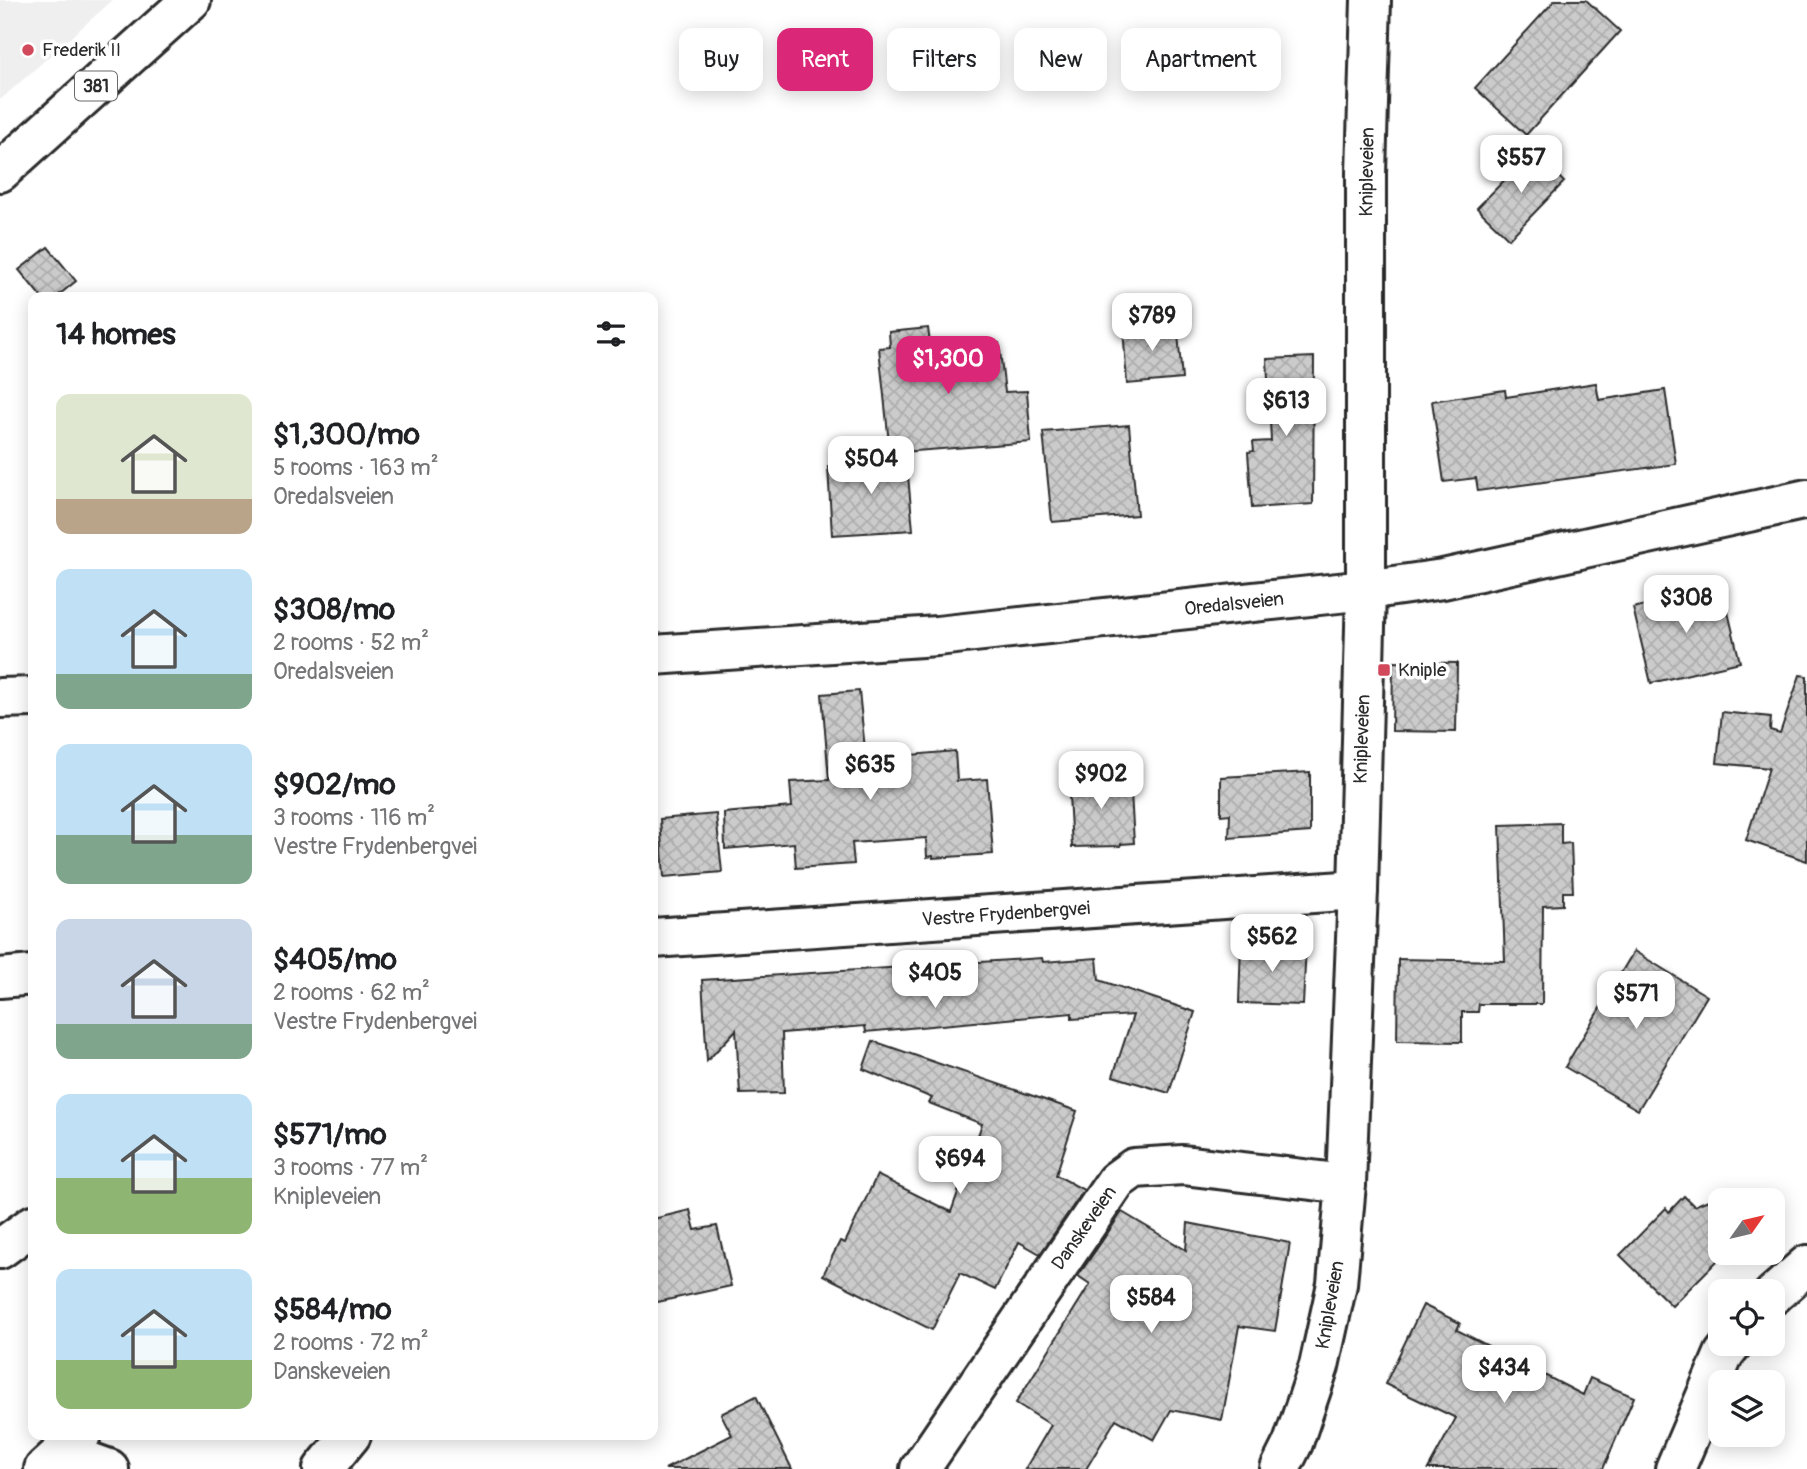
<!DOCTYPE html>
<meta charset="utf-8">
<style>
:root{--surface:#fff;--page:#f2f2f2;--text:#202124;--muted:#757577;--accent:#db2777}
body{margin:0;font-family:Pangolin,sans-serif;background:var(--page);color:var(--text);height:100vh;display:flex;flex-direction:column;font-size:26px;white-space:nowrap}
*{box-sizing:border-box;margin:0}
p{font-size:23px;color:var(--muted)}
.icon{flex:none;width:38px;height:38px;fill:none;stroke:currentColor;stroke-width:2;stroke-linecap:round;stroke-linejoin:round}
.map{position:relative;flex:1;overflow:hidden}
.details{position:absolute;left:28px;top:292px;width:630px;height:1148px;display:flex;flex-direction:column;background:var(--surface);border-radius:14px;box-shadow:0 4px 18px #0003}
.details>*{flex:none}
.top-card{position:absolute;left:679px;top:28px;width:665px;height:63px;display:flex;gap:14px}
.needle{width:46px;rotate:56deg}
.buttons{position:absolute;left:1708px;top:1188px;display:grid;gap:14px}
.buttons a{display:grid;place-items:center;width:77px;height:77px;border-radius:14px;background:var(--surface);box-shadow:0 4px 18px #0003;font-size:35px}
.price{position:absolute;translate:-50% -60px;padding:0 16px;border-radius:14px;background:#fff;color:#222;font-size:23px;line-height:46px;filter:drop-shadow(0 2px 4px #0008)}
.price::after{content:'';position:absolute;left:50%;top:42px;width:21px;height:16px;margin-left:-10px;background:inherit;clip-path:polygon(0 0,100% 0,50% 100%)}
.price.on{background:var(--accent);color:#fff}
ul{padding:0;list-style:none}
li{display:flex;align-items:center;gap:21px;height:175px;padding:0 28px}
li span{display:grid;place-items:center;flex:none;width:196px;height:140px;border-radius:14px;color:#555}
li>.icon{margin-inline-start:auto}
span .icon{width:84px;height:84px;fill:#fffc;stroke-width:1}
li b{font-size:30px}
h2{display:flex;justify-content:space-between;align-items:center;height:84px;padding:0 28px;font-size:30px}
.tag{padding:0 24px;border-radius:14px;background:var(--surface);box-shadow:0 4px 18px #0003;font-size:24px;line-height:63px}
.tag.on{background:var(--accent);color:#fff}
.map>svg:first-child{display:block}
.built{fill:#efefef}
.building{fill:url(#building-cross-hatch);stroke:#2b2b2b;stroke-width:2}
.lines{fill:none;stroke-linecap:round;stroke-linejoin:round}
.minor-casing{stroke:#2b2b2b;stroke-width:44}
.major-casing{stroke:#2b2b2b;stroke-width:44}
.minor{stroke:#fff;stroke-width:38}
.major{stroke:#fff;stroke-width:38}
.poi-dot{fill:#d1495b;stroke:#fff;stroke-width:2.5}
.labels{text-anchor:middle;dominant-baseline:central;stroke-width:7;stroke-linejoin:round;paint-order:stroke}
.shield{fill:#fff;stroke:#6b6b6b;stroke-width:2}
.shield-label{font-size:18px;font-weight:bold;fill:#2b2b2b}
.poi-label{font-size:19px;fill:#2b2b2b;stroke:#fff;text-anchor:start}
.street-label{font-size:19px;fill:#2b2b2b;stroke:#fff}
</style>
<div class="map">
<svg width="1807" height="1469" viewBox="0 0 1807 1469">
<defs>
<pattern id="building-cross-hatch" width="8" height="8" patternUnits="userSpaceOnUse" patternTransform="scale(1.75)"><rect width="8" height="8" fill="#cbcbcb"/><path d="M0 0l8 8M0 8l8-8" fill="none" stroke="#aeaeae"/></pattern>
</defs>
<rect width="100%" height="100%" fill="#fff"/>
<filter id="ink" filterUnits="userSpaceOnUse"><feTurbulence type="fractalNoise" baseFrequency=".0143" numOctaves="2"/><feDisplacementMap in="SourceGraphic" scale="14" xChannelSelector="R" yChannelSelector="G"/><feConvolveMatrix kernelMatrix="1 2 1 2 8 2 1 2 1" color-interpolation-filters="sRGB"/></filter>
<g filter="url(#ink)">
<path class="built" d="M0,0H113L0,100Z"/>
<g class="building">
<path d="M1555,0H1586L1620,31L1526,135L1475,88Z"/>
<path d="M1533,151L1564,182L1509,239L1477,208Z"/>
<path d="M48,247L76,281L55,298H42L19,270Z"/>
<path d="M1177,322L1182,379L1127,384L1123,327Z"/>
<path d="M928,328L931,351L999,343L1005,392L1027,391L1031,442L890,453L879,348L890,347L889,332Z"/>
<path d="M1314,357L1313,504L1252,508L1248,452L1254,451L1253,442L1271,441L1267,359Z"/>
<path d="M1596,383L1599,400L1665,390L1676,464L1478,491L1476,478L1444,482L1432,401L1505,390L1506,397Z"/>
<path d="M1129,425L1137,515L1052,522L1043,432Z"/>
<path d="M906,454L913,530L832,535L828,467L852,466V458Z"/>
<path d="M1722,587L1740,662L1651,683L1633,608Z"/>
<path d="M1393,662L1457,663L1456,732L1392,731Z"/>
<path d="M1800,675L1807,676V861L1746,840L1769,768L1717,763L1722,712L1771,717L1770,730L1780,733Z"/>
<path d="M859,691L866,759L955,751L957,781L987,779L993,854L933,858V856L927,857L926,838L852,843L854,864L796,868L794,843L725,849L724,813L792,807L790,782L829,780L822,694Z"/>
<path d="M1310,772V832L1229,838L1230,814L1221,815V777Z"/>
<path d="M1130,775L1134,843L1121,844L1120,846L1072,847L1068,778Z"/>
<path d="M716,814L722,872L664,877L660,819Z"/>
<path d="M1561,823V844L1571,843L1573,892H1563V905L1543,906L1542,1004H1479L1478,1012H1462V1042L1397,1041L1398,959L1505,961L1500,825Z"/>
<path d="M1241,943L1306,945L1303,1005L1239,1003Z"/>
<path d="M1634,951L1707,996L1638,1110L1565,1067Z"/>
<path d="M1042,958L1043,962L1097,958L1099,980L1195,1012L1169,1093L1113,1076L1133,1015L1072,1019V1013L866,1032L865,1026L782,1033L784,1093L740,1094L736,1030L707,1061L702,980Z"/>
<path d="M873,1041L1077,1111L1056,1175L1084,1190L1040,1254L1019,1242L995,1290L960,1273L932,1330L823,1275L840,1241L845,1243L877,1175L951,1212L982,1124L929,1103L932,1098L863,1069Z"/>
<path d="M1720,1195V1258L1672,1306L1620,1255L1666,1208L1669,1212L1684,1196L1694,1206Z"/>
<path d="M690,1210L695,1230L717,1226L731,1286L653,1303V1219Z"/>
<path d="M1122,1212L1186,1250L1188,1223L1290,1243L1275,1331L1239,1326L1222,1420L1171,1410L1154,1440L1116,1419L1086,1469H1025L1051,1425L1016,1403L1090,1284L1078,1276Z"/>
<path d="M1423,1305L1460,1323L1457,1330L1583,1395L1590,1378L1634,1397L1603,1469H1428L1456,1418L1385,1384Z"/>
<path d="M756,1396L792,1469H665L732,1435L721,1414Z"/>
</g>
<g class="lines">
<g class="minor-casing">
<g id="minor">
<path d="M653,655L937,636L1366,590L1443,579L1807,499"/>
<path d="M0,698L33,697"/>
<path d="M653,938L1358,890"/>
<path d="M0,978L33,975"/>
<path d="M0,1249L33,1225"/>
<path d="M1773,1295L1807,1265"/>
<path d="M62,1452L109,1469"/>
<path d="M44,1469L81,1435"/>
<path d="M323,1469L351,1435"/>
<path d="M920,1469L1116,1181L1134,1168L1183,1165L1346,1184"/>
<path d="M1280,1469L1293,1443L1319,1366L1337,1284L1346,1184L1358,890L1366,590V173L1371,0"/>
<path d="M1675,1469L1724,1354L1732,1344"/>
</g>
</g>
<g class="major-casing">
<path id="major" d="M0,172L191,0"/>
</g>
<use href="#minor" class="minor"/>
<use href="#major" class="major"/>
</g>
</g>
<g class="poi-dot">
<circle cx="28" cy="50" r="7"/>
<rect x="1377" y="663" width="14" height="14" rx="3.5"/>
</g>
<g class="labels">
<rect class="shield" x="75" y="71.5" width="42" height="29" rx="5"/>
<g class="shield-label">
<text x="96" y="86">381</text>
</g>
<g class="poi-label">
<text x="42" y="50">Frederik II</text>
<text x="1398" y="670">Kniple</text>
</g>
<g class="street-label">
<text transform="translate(1367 172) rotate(-89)">Knipleveien</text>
<text transform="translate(1234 604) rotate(-6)">Oredalsveien</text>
<text transform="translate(1362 739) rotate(-88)">Knipleveien</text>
<text transform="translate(1006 914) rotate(-4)">Vestre Frydenbergvei</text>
<text transform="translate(1084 1228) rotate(-55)">Danskeveien</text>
<text transform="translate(1330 1305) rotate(-80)">Knipleveien</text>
</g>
</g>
</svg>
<div class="buttons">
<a><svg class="needle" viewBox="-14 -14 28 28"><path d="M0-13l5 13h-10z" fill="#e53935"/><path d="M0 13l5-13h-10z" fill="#757577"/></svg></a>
<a><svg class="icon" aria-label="locate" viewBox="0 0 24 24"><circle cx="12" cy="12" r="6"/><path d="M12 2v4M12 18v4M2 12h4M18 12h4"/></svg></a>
<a><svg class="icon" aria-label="layers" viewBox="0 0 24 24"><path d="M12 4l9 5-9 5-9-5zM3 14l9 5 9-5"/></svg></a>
</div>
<b class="price" style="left:1521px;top:195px">$557</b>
<b class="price" style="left:1152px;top:353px">$789</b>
<b class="price on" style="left:948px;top:396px">$1,300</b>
<b class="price" style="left:1286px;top:438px">$613</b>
<b class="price" style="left:871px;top:496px">$504</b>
<b class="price" style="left:1686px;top:635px">$308</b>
<b class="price" style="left:870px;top:802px">$635</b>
<b class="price" style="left:1101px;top:811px">$902</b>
<b class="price" style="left:1272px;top:974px">$562</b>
<b class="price" style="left:935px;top:1010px">$405</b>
<b class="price" style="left:1636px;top:1031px">$571</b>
<b class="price" style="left:960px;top:1196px">$694</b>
<b class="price" style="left:1151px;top:1335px">$584</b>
<b class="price" style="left:1504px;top:1405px">$434</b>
<div class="top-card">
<a class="tag">Buy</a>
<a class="tag on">Rent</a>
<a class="tag">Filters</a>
<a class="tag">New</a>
<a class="tag">Apartment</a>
</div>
<section class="details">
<h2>14 homes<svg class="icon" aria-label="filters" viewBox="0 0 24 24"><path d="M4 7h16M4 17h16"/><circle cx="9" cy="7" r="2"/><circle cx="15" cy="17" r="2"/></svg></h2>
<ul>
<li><span style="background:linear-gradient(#dfe7d0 75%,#b9a48a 0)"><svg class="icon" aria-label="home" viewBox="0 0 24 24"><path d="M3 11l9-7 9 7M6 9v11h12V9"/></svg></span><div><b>$1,300/mo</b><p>5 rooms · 163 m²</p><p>Oredalsveien</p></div></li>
<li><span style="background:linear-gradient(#bfe0f5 75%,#7fa58c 0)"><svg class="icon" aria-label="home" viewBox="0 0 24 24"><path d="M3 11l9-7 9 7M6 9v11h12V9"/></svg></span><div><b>$308/mo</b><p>2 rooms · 52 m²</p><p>Oredalsveien</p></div></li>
<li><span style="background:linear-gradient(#bfe0f5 65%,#7fa58c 0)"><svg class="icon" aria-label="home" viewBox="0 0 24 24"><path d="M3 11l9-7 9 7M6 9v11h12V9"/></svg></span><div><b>$902/mo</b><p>3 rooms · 116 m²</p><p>Vestre Frydenbergvei</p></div></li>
<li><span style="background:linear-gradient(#c9d6e8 75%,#7fa58c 0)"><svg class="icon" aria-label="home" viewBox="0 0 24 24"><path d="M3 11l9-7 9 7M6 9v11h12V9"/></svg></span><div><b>$405/mo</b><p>2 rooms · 62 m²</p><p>Vestre Frydenbergvei</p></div></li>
<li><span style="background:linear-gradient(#bfe0f5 60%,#8fb573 0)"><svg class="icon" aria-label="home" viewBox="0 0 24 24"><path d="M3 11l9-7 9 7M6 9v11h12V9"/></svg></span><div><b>$571/mo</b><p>3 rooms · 77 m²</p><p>Knipleveien</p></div></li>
<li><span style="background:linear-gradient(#bfe0f5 65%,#8fb573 0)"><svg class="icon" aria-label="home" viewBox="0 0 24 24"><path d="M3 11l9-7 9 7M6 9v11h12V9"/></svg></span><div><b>$584/mo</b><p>2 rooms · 72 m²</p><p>Danskeveien</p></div></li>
</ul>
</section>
</div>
